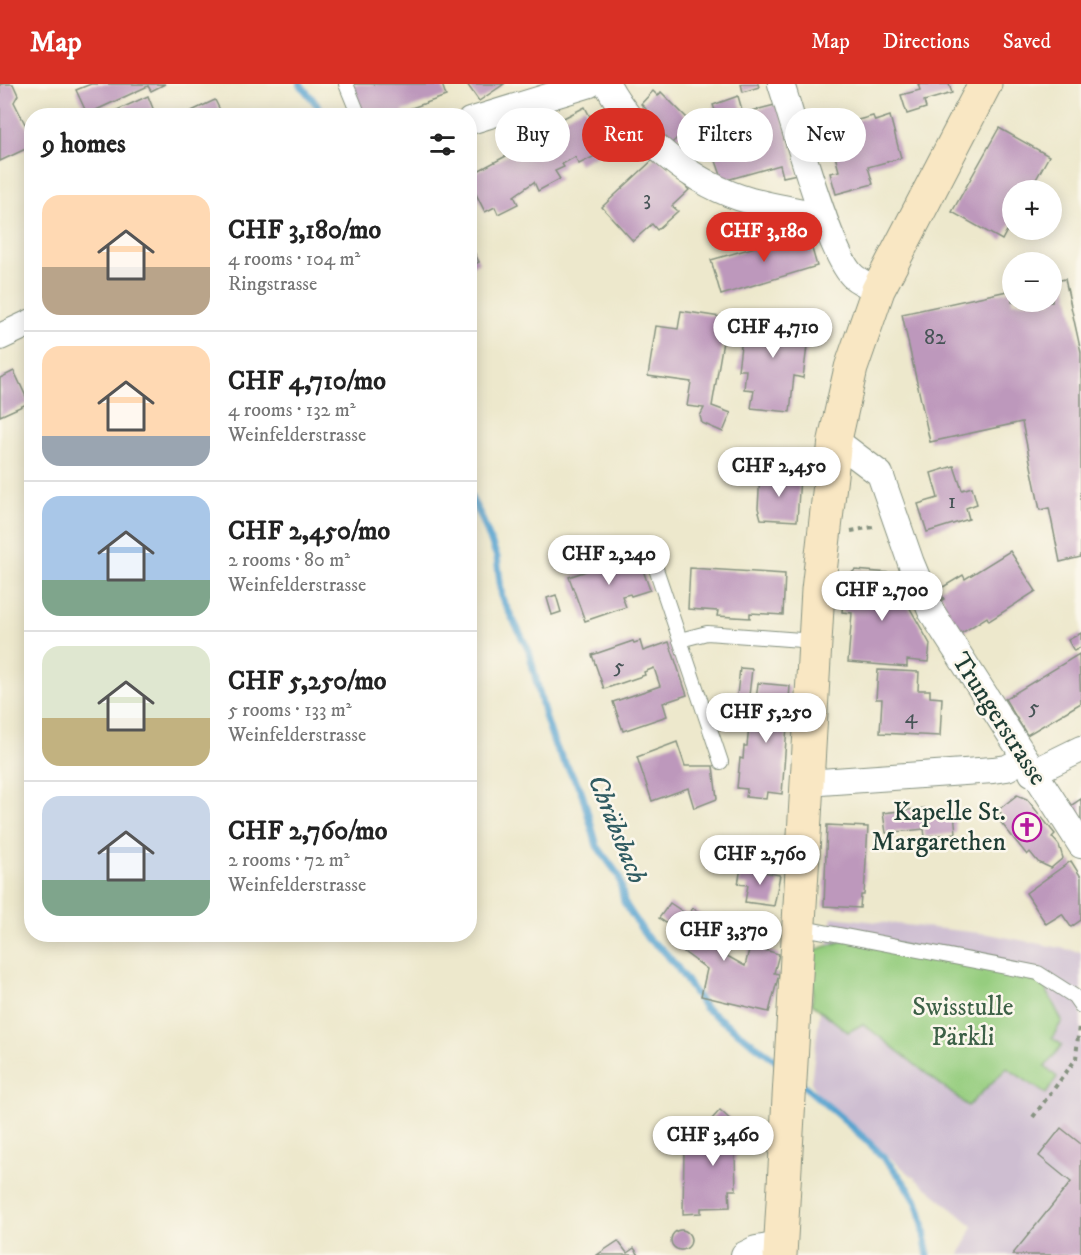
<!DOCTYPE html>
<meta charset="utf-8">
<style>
:root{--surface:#fff;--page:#f6f6f6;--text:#222;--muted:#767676;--line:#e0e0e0;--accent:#d93025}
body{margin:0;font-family:"IM FELL DW Pica",serif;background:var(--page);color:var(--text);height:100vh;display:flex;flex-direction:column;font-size:22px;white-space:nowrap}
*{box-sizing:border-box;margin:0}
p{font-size:20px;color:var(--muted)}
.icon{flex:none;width:33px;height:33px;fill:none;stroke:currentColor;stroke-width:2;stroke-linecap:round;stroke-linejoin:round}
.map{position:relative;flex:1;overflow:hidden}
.sheet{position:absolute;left:24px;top:24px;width:453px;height:834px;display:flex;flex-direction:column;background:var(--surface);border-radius:24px;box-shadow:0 3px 15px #0003}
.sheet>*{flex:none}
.banner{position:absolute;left:495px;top:24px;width:495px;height:54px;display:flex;gap:12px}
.tools{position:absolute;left:1002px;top:96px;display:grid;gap:12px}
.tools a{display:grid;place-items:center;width:60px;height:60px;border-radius:50%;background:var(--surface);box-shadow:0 3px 15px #0003;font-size:30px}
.price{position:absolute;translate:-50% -51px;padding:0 14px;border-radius:21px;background:#fff;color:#222;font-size:20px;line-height:39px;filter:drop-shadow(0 2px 3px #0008)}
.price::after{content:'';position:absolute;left:50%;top:36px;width:18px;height:14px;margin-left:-9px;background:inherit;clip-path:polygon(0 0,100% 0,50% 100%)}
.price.on{background:var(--accent);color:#fff}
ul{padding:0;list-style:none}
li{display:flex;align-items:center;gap:18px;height:150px;padding:0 18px}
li+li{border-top:2px solid var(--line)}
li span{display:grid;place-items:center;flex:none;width:168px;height:120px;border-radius:18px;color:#555}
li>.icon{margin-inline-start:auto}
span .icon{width:72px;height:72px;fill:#fffc;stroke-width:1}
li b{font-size:26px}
h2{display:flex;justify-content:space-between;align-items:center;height:72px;padding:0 18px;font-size:26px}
.tag{padding:0 21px;border-radius:27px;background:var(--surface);box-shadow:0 3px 15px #0003;font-size:21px;line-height:54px}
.tag.on{background:var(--accent);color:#fff}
header{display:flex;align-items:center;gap:36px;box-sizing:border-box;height:84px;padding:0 30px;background:var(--accent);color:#fff}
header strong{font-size:28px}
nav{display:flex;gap:33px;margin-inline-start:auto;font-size:21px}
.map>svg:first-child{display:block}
.industrial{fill:#cebed1}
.green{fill:#96cd7f;stroke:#5a855a;stroke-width:1.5}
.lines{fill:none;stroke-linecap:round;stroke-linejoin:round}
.stream{stroke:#56a3cf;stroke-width:7}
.building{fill:#bd98bc}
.lane-casing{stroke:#869280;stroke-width:16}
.street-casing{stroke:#869280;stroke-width:28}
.secondary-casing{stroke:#869280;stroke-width:35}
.path{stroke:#869280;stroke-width:4;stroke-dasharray:4.5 4.5;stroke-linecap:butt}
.lane{stroke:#fff;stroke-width:14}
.street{stroke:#fff;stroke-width:26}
.secondary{stroke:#f9e7c3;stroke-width:33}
.labels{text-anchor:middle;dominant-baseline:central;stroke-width:5;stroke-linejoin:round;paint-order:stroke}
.number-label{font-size:22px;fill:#465456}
.street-label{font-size:26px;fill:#1f3d34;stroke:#fbf7ec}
.poi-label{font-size:26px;fill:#1f3d34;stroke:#fbf7ec;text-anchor:end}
.park-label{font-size:26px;fill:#3d6147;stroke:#fbf7ec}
.water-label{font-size:27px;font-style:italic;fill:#305c62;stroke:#fbf7ec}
</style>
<header>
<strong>Map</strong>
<nav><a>Map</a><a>Directions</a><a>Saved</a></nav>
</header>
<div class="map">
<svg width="1081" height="1171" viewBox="0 0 1081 1171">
<rect width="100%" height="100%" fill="#fbf7ec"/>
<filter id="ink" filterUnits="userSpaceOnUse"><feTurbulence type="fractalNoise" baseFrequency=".0167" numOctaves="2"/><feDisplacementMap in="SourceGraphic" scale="12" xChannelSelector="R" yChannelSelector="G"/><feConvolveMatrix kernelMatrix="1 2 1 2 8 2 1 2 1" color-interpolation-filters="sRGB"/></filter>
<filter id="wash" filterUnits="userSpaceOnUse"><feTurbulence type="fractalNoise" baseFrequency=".008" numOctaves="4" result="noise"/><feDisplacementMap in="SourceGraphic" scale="24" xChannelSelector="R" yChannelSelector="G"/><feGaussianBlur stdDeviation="1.35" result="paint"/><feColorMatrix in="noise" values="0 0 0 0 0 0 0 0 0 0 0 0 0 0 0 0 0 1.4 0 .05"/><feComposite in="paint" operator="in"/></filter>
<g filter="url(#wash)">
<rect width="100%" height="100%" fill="#ede8cc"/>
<path class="industrial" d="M832,833L989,850L1081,868V1171H960L973,1142L821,1017L811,998Z"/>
<path class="green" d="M857,852L1038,889L1062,937L1052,954L1062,961L1045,983L1057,993L1046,1010L1007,984L968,1022L863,940L848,948L812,920L815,866Z"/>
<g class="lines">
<g class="stream">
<path d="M300,0L326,32"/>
<path d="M470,412L481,432L497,473L502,514L529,567L545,632L555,662L581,706L597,762L619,792L624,818L648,855L663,866L677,883L705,924L781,980"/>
<path d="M800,998C841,1035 888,1068 916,1117C924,1131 924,1155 928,1171"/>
</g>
</g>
<g id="blocks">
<g class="building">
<path d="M0,0H13L18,11L14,18L32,54V62L0,77Z"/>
<path d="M91,0H165L151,7L148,2L94,27L96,32H88L76,6Z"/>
<path d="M351,0H442L446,12L403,27L404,31L402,32H362Z"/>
<path d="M467,0H504L479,17Z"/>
<path d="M741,0H758L759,3L743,8Z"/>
<path d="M918,0H949L952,9L924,17L926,24L907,30L901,11L920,6Z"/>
<path d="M653,7L658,12L661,8L692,39L668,63L638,32L646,25L641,20Z"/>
<path d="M148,12L156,32H104Z"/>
<path d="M738,12L743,29L779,20L797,90L783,93L780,81L723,97L707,51L716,46L712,33L717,32L713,21Z"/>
<path d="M215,16L223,32H181Z"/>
<path d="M585,23L603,58L595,62L599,70L579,80L575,73L562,80L564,83L555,87L560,95L538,107L534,98L514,112L518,120L498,130L495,123L485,128L470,98V91L510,70L508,67L549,46L548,42Z"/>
<path d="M873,32L875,37L890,32L901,74L868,83L873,100L836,110L830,89L839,87L829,49L855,42L854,37Z"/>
<path d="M999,44L1049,72L1030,106H1012V137L1002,156L952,128Z"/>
<path d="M657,72L689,106L672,122L678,127L657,146L652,140L633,157L602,123Z"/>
<path d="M806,144L817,182L721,211L711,176L797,151L795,147Z"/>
<path d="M470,160L479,178L470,183Z"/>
<path d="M1065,195L1081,268V473L1060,478L1049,424L1040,426L1022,338L930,358L902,230L1012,206V218H1052V198Z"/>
<path d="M681,227L727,234L712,322L731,329L723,348L702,339L700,332L704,324L687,322L691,298L648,292L656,242L678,245Z"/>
<path d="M745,230L810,238L803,294L794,292L790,328L751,324L754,306L744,305L746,286H738Z"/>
<path d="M14,287L29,319L0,332V294Z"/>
<path d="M954,382L962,406L972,403L977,420L966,424L969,435L927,448L918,420L938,414L931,389Z"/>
<path d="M760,391L800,393L797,437L761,435L758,424Z"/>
<path d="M1010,467L1036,507L989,537L987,533L957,552L936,519L944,515L938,506L963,491L965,495Z"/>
<path d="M637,469L650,506L631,512L630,510L622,512L626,523L585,537L569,493Z"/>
<path d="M690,484L785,490L783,531L750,529V534L717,532L718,527L688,525Z"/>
<path d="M855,486L890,489L930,560L928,578L907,576V583L848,578L852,529L842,528L845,495Z"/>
<path d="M556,511L561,528L552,531L547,514Z"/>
<path d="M1081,549V563L1074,567L1068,556Z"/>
<path d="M633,557L634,559L640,557L643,567L669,558L687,611L663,619L667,632L623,647L613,618L660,602L654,584L644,588L645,591L604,605L592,571Z"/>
<path d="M1079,570L1081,619L1027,651L1005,615Z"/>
<path d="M740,584L752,585L748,621L736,620Z"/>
<path d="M878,586L919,588L918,606H930V613L942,614L940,652L880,649L882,615H876Z"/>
<path d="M758,599L790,602L782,710L767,708L766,715L746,713L747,705L737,704L740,674L743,675L744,662H747L749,643H753Z"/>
<path d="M677,658L685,682H713L717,715L694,724L688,704L652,717L637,673Z"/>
<path d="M1017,711L1027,715L1055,750L1052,753L1059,761L1063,774L1051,784L1038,778L1030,768L1027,771L999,736L1001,729L998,726Z"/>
<path d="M1081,715V748L1066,725Z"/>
<path d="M925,724V732L954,729L956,749L925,753L924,745L886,749L883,729Z"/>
<path d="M827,741L868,743L864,811H861L860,824L824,822Z"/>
<path d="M1071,777L1081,793V836L1071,843L1062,830L1046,840L1026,809Z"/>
<path d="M741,784L780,791L774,822L745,818L748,801L738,800Z"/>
<path d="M670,819L688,831L693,824L731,852L720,868L745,882L750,862L779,870L774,889L779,890L769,928L701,912L707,885L669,857L677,847L659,834Z"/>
<path d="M720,1026L751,1055L735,1072L736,1106H729L730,1123L701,1124V1129L683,1130L684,1066H703L713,1054L703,1045Z"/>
<path d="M1061,1044L1081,1060V1171H1012L1071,1098L1039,1072Z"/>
<circle cx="681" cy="1156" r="10"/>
<path d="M618,1157L627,1169L634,1164L639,1171H597Z"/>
</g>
</g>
</g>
<g filter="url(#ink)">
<use href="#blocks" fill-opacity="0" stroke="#869280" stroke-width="1.5"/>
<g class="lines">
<g class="lane-casing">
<g id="lane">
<path d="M346,0L359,32"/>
<path d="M650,467L680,556L707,549L814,557"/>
<path d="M680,556L721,678"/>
<path d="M798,843L1038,889L1074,912L1081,922"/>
</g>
</g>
<g class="street-casing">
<g id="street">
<path d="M607,0C636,53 692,101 751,117C775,123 799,127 823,132"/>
<path d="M781,0C793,36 830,174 854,193C860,198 870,202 878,206"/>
<path d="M470,37L590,0"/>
<path d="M0,253L32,238"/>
<path d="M835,356L880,390L911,479L931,527L1081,761"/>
<path d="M1032,689L1081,665"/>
<path d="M806,699L993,686L1007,684L1024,675"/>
<path d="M744,1171L756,1165L781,1161"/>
</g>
</g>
<g class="secondary-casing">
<path id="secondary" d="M780,1171L818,506L835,356L851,284L878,206L985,0"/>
</g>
<g class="path">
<path d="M851,447L873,443"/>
<path d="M1033,1033L1076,975L1079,940"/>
</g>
<use href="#lane" class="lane"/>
<use href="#street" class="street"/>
<use href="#secondary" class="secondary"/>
</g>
</g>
<defs>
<g id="church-ring" transform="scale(1.5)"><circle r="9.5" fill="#fbf7ec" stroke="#b5179e" stroke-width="1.5"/><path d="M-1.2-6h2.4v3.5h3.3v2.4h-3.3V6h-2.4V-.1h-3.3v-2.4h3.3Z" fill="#b5179e"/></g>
</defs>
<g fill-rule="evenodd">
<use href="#church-ring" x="1027" y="743"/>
</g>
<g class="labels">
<g class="number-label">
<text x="647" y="114">3</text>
<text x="935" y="253">82</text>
<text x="952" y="417">1</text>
<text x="619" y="582">5</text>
<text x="1034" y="623">5</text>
<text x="911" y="632">4</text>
</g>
<g class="street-label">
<text transform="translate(999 635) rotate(57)">Trungerstrasse</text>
</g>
<g class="poi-label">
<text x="1006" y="728">Kapelle St.<tspan x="1006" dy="30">Margarethen</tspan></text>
</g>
<g class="park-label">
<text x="963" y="923">Swisstulle<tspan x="963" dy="30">Pärkli</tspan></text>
</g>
<g class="water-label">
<text transform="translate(617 745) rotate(68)">Chräbsbach</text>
</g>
</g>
</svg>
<div class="tools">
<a>+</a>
<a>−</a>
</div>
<b class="price on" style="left:764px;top:179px">CHF 3,180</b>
<b class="price" style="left:773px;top:275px">CHF 4,710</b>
<b class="price" style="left:779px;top:414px">CHF 2,450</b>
<b class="price" style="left:609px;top:502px">CHF 2,240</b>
<b class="price" style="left:882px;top:538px">CHF 2,700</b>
<b class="price" style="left:766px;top:660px">CHF 5,250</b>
<b class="price" style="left:760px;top:802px">CHF 2,760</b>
<b class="price" style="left:724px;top:878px">CHF 3,370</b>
<b class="price" style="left:713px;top:1083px">CHF 3,460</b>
<div class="banner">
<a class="tag">Buy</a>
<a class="tag on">Rent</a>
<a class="tag">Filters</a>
<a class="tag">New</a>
</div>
<section class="sheet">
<h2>9 homes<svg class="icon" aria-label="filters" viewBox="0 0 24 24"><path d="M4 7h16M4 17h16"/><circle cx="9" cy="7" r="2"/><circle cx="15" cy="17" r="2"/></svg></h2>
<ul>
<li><span style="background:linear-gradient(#ffd9b3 60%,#b9a48a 0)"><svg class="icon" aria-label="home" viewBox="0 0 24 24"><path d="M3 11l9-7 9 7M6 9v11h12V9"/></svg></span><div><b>CHF 3,180/mo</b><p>4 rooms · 104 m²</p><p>Ringstrasse</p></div></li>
<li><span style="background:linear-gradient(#ffd9b3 75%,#9aa5b1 0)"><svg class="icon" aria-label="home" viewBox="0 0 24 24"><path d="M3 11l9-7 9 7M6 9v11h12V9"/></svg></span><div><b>CHF 4,710/mo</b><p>4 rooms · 132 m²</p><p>Weinfelderstrasse</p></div></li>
<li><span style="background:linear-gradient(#a9c7e8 70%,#7fa58c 0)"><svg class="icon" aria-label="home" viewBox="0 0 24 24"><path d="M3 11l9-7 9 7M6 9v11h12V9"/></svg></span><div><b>CHF 2,450/mo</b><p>2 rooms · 80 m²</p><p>Weinfelderstrasse</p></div></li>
<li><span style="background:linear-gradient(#dfe7d0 60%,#c2b280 0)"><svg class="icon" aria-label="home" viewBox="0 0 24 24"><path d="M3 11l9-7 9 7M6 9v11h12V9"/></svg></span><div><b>CHF 5,250/mo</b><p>5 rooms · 133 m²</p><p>Weinfelderstrasse</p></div></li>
<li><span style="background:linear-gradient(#c9d6e8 70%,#7fa58c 0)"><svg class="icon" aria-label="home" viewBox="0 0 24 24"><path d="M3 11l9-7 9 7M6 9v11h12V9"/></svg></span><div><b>CHF 2,760/mo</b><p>2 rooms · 72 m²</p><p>Weinfelderstrasse</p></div></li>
</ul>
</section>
</div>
